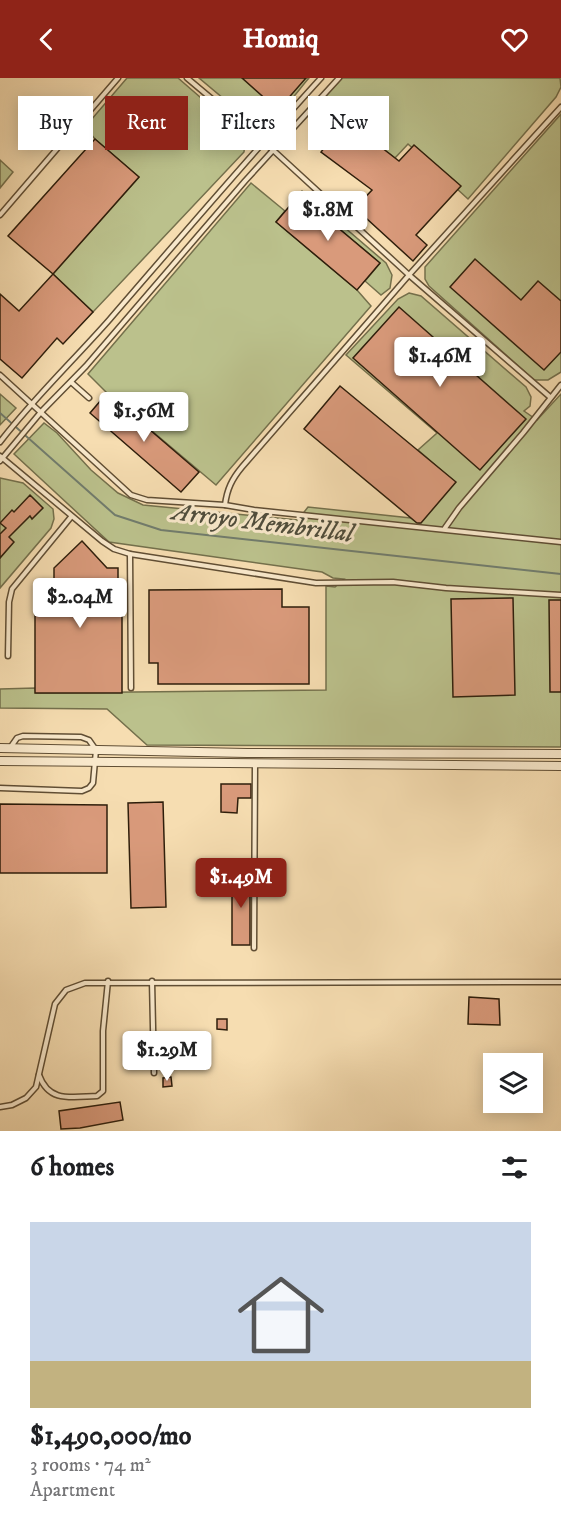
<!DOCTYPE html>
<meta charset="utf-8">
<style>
:root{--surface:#fff;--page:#f2f2f2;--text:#202124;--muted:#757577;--line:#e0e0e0;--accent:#8f2418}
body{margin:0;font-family:"IM FELL DW Pica",serif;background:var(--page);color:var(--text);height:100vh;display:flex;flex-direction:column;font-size:22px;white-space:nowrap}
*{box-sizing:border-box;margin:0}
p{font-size:20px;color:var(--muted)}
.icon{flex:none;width:33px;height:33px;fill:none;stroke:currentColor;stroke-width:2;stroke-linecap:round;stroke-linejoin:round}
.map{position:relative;height:1053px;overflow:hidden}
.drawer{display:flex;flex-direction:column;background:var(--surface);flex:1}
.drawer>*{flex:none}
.guide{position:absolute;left:18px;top:18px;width:525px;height:54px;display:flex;gap:12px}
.controls{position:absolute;left:483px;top:975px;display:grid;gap:12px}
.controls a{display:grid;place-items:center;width:60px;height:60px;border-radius:0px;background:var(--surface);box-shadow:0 3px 15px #0003;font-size:30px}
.price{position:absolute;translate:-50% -51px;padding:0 14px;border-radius:6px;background:#fff;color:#222;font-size:20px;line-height:39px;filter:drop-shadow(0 2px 3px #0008)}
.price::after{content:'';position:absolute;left:50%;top:36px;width:18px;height:14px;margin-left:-9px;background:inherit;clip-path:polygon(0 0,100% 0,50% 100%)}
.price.on{background:var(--accent);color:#fff}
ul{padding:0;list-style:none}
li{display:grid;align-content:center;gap:12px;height:318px;padding:0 30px}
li+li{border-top:2px solid var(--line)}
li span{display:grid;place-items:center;height:186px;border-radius:0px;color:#555}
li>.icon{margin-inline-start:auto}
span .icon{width:108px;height:108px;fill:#fffc;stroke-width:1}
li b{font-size:26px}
h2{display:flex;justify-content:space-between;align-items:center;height:72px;padding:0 30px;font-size:26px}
.pill{padding:0 21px;border-radius:0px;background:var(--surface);box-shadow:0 3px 15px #0003;font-size:21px;line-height:54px}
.pill.on{background:var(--accent);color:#fff}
header{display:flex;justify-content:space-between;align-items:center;height:78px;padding:0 30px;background:var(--accent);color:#fff;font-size:27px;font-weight:700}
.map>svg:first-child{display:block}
.green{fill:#bbc18c;stroke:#74704c;stroke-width:1.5}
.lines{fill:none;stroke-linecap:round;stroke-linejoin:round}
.stream{stroke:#717c6d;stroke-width:2}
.building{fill:#d99a7b;stroke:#2e1e0b;stroke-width:1.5}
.service-casing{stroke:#604e34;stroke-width:7}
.minor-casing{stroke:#604e34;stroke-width:10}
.service{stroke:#f9e9cc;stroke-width:4}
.minor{stroke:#f9e9cc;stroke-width:8}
.labels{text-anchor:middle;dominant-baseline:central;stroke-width:6;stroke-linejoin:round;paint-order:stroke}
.water-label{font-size:26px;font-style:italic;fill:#4f4d3c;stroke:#f9e9cc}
</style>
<header><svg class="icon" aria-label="back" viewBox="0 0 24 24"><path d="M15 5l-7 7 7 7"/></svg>Homiq<svg class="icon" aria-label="heart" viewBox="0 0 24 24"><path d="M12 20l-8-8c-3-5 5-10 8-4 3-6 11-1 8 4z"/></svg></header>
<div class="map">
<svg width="561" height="1053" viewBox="0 0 561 1053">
<rect width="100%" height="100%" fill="#f6ddb1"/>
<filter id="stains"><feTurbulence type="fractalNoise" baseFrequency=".00333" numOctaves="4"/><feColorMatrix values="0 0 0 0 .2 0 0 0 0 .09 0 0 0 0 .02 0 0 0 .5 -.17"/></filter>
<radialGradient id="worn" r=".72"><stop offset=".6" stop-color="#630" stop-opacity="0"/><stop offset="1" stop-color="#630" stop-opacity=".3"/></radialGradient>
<g class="green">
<path d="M127,0H178L238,52L245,62L244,74L93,234L53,196L139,99L95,61L85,49Z"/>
<path d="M199,0H309C294,17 278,44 255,47Z"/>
<path d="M342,0H560L561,9L556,19L468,121L408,66L395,80L346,42L323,21Z"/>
<path d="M561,36V294L548,302H534L429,208L425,201V189Z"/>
<path d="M0,82L13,94L0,110Z"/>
<path d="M251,105L285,133L276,144L357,212L371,228L216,407L107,315L88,296Z"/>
<path d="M302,113L386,185L392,197L390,210L381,217L365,203L380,185L299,117Z"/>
<path d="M409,215L421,218L526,309L531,319L530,328L524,333L537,342L561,316V669L147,667L107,631L0,630V611L35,610L36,615L326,612V508L335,509L344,501L333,500L322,494L109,464L14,376L44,345L57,355L91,392L118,415L143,427L298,442L308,429L411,440L419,446L455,404L418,372L437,355L346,277L398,221Z"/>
<path d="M0,316L16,330L0,347Z"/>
<path d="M0,400L23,405L53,431L54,441L51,450L0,510Z"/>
</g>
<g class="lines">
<path class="stream" d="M0,335L115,437L161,452L561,496"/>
</g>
<g class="building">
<path d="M242,0H306L278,32Z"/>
<path d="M346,42L399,83L414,67L461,108L416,157L427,167L413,183L355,130L372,112L321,74Z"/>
<path d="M95,61L139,99L53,196L8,158Z"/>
<path d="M299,117L380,185L357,212L276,144Z"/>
<path d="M475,181L521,222L538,203L561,223V274L544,292L450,209Z"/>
<path d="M53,196L93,234L63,266L57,260L22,300L0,281V216L19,233Z"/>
<path d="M399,229L526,341L480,392L353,280Z"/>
<path d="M340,308L456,404L421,445H417L304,351Z"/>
<path d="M107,315L199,394L181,414L90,335Z"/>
<path d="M30,417L43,430L32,441L30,438L9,459L14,464L0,480V456L6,450L0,445L12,432L14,434Z"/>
<path d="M82,463L107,490H118V519H122V615H35V519H54V490Z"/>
<path d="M282,511V529H309V606H158V585H149V512Z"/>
<path d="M513,520L515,617L453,619L451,521Z"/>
<path d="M549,522H561V614H550Z"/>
<path d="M221,706H251V720H238L237,735L221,734Z"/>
<path d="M163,724L166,829L131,830L128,725Z"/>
<path d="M0,726L107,727V795H0Z"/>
<rect x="232" y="795" width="18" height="72"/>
<path d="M469,919L499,921L500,947L468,946Z"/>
<path d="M217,941H227V952L217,951Z"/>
<path d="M171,999L172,1008L163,1009V1000Z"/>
<path d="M120,1024L123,1042L80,1050L61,1051L59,1033Z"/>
</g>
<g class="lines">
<g class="service-casing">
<g id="service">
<path d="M187,0L274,73L409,197L550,319"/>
<path d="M0,137L118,0"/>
<path d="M0,297L131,417L147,422L225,427L254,432L561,464"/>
<path d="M71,304L89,320"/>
<path d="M0,364C34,320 74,282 110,241C180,160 249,79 321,0"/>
<path d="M0,378L102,463L114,471L130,476L316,505L393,504L446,510L561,517"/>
<path d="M0,383L41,334L86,288L245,103L339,0"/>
<path d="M225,427C227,411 232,401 242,389L409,197L561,29"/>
<path d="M445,450L459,430L523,355L561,307"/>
<path d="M130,476L131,610"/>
<path d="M8,578L9,524L12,511L71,439"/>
<path d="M0,710L82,713L89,710L93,705L96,672L89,662L81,659L23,658L17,660L10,670"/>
<path d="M254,870L255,686"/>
<path d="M152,903L154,995"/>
<path d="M39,997C49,1025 71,1019 97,1018L103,1013V953L108,903"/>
<path d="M0,1029L12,1027L26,1020L36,1009L55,926L66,912L85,905L561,904"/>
</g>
</g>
<g class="minor-casing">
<g id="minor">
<path d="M0,670L247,675L561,676"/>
<path d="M0,683L561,688"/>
</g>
</g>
<use href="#service" class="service"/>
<use href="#minor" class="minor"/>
</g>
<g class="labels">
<g class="water-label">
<text transform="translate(263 445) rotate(7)">Arroyo Membrillal</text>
</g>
</g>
<rect width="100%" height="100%" filter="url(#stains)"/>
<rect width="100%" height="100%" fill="url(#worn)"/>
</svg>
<div class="controls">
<a><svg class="icon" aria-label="layers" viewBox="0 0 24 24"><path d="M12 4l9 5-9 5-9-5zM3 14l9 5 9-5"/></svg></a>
</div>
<b class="price" style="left:328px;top:164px">$1.8M</b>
<b class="price" style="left:440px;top:310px">$1.46M</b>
<b class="price" style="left:144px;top:365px">$1.56M</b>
<b class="price" style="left:80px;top:551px">$2.04M</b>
<b class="price on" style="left:241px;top:831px">$1.49M</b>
<b class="price" style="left:167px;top:1004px">$1.29M</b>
<div class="guide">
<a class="pill">Buy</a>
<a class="pill on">Rent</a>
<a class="pill">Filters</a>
<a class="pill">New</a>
</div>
</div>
<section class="drawer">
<h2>6 homes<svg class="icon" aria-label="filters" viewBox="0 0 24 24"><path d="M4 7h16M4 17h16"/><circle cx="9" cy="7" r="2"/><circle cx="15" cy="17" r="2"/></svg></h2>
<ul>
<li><span style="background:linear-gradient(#c9d6e8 75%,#c2b280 0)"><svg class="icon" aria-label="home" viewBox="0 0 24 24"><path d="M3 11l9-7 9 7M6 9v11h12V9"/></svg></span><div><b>$1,490,000/mo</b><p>3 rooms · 74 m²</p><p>Apartment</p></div></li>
</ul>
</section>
